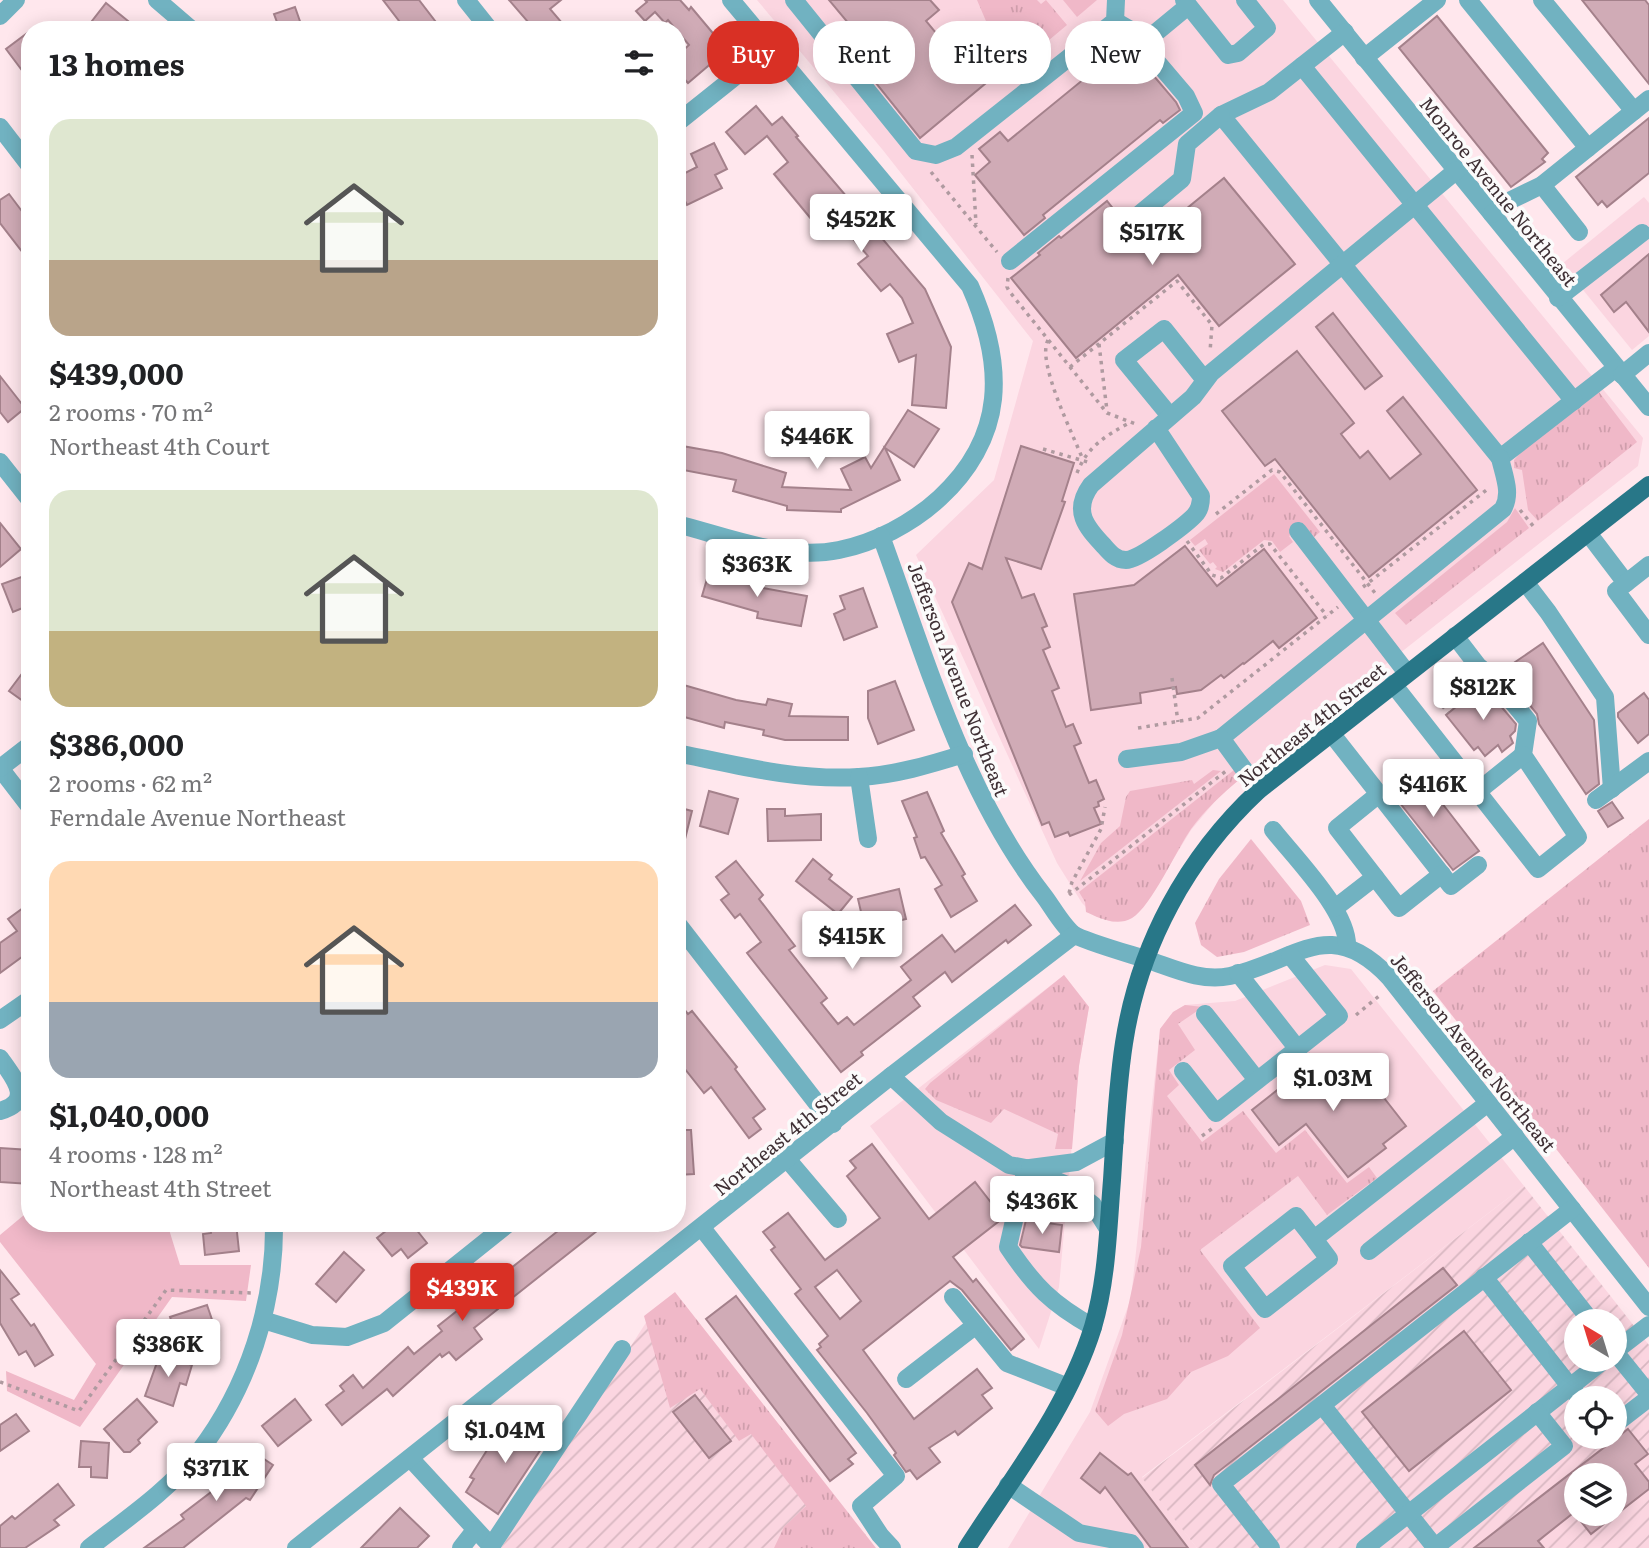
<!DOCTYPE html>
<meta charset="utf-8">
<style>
:root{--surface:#fff;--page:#f6f6f6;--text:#202124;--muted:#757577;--accent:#d93025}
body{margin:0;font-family:Literata,serif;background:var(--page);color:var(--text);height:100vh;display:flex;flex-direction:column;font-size:26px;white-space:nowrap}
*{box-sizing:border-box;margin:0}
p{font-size:23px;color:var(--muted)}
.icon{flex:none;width:38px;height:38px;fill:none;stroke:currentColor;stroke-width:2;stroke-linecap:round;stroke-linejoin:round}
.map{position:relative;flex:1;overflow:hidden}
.drawer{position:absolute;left:21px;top:21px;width:665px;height:1211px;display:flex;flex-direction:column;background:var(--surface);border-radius:28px;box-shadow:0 4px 18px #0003}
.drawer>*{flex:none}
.hud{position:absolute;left:707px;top:21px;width:665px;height:63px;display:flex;gap:14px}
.needle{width:46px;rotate:322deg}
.tools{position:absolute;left:1564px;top:1309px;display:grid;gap:14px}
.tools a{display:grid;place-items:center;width:63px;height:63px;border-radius:50%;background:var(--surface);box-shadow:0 4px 18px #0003;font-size:35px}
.price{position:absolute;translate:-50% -60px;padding:0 16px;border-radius:7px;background:#fff;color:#222;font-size:23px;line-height:46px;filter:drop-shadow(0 2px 4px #0008)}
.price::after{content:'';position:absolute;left:50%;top:42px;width:21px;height:16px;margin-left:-10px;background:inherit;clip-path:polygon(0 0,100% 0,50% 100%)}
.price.on{background:var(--accent);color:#fff}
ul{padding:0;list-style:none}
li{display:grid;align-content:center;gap:14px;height:371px;padding:0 28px}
li span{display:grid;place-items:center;height:217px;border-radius:21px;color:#555}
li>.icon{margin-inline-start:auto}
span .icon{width:126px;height:126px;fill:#fffc;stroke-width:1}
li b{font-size:30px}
h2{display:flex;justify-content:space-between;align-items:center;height:84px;padding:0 28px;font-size:30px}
.tag{padding:0 24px;border-radius:28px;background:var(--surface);box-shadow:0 4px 18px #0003;font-size:24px;line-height:63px}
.tag.on{background:var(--accent);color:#fff}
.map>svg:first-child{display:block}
.built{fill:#fbd5e0}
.industrial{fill:url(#industrial-furrows);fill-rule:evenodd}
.grass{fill:url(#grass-tufts)}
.park{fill:#f0b8c8}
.building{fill:#d0abb6;stroke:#a4818b;stroke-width:2;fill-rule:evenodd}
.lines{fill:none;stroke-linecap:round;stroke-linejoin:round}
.path{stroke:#af9aa0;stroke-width:3.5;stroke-dasharray:3.5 5;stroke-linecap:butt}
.minor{stroke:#71b2c1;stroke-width:18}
.major{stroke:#287788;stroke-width:18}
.labels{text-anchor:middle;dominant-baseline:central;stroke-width:7;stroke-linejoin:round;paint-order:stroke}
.street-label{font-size:19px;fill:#3f3035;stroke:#fbfbfb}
</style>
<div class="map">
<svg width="1649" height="1548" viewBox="0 0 1649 1548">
<defs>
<pattern id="industrial-furrows" width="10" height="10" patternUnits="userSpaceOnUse" patternTransform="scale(1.75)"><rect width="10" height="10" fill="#fbd5e0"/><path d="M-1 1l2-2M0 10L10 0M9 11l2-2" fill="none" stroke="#d8b7c1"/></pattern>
<pattern id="grass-tufts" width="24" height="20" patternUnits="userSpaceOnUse" patternTransform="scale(1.75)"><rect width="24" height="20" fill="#f0b8c8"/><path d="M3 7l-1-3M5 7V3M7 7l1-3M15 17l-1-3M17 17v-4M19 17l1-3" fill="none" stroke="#cf9eac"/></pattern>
</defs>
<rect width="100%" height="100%" fill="#ffe7ed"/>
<g class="built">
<path d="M757,0H1283L1643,438L1638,466L1222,793L1191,830L1151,896L1132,918L1112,922L1094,915L1082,903L1057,863L916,555L994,480L1033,341L882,149Z"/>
<path d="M1644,197L1649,203V336L1632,350L1562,264Z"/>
<path d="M1325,965L1351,969L1524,1186L1142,1477L1197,1548H1008L1090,1412L1131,1298L1160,1029L1173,1012L1185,1005L1235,1001Z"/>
<path d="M1064,975L1089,1007L1079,1066L1059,1287L1039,1349L870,1126Z"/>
</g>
<g class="industrial">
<path d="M1524,1186L1649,1345V1548H1197L1142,1478ZM1577,1321H1615V1360H1577ZM1577,1398H1615V1437H1577ZM1577,1475H1615V1514H1577Z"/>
<path d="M656,1307L846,1548H501Z"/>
</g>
<g class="grass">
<path d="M977,0H1037L1041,4L1046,0L1067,25L1012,71L1003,61Z"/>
<path d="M1063,0H1097L1077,17Z"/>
<path d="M1599,392L1637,442L1538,521L1528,510L1522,470L1514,468V460L1522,451Z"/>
<path d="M1274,474L1320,532L1314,537L1304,525L1289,536L1293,542L1280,552L1272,541L1264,540L1223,572L1215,569L1217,567L1213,562L1210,564L1199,550L1208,544L1205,539L1195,546L1190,540Z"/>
<path d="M1515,508L1529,528L1406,625L1395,613L1507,522Z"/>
<path d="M1213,770L1221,771L1080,881L1101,843L1120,826L1126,797L1130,791L1192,780L1194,784Z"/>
<path d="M1234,770L1240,779C1222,794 1205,810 1191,829C1177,849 1151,907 1132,918C1117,927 1099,918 1086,912L1085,902L1079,892Z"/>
<path d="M1649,819V1268L1433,991Z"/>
<path d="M1251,839L1301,901L1310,925L1244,952L1217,957L1201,945L1195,923L1219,879Z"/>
<path d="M1064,975L1089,1007L1079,1066L1072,1149H1055L1058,1134L1004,1109L991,1123L936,1100L925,1089L930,1083Z"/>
<path d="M1185,1005L1203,1007L1178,1024L1195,1050L1169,1070L1179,1085L1167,1096L1202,1142L1243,1111L1276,1153L1305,1130L1347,1183L1369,1167L1377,1178L1327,1215L1298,1176L1200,1250L1260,1328L1228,1356L1191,1372L1167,1399L1124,1414L1108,1426L1095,1411L1122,1335L1141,1247L1160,1029L1173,1012Z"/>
<path d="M675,1292L876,1548H774L784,1527L806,1506L751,1434L739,1441L700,1389L670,1408L644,1316Z"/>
</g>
<path class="park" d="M30,1210V1223H167L180,1265H251L246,1301L172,1297L80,1427L7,1391L6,1371L74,1400L96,1364L0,1242V1235Z"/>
<g class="building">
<path d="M383,0H419L442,30H406Z"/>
<path d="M509,0H561L550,9L568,30H535Z"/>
<path d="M645,0H680L689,10L691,7L727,50L688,83L677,71V56L689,45L668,20L665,23L655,12L645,21L636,11L647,2Z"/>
<path d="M829,0H930L939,10L926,21L964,67L969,62L986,83L920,138L847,47L860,37Z"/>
<path d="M1582,0H1645L1649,5V84Z"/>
<path d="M106,3L139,30H85Z"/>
<path d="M295,7L303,30H280L274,14Z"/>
<path d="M1437,16L1548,153L1542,159L1545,162L1511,187L1399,48Z"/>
<path d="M30,31V81L6,49Z"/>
<path d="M1107,42L1119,57L1130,48L1176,102L1180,110L1163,123L1160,120L1043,215L1045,218L1024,235L975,175L990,162L979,149L1000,132L1008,141L1095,70L1086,60Z"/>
<path d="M756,106L772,125L782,117L798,136L796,137L925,289L951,347L946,408L912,405L916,355L899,362L887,334L913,323L902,298L890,284L881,291L858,264L868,256L826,208L812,220L774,174L788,162L767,136L745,154L726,132Z"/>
<path d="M1649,118V173L1607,207L1602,201L1598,205L1576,177Z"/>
<path d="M714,143L727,169L715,175L722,188L687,205L677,185V177L697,167L691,154Z"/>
<path d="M1224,178L1295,264L1219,326L1178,275L1076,358L1011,278L1040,255L1038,253L1059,236L1061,238L1107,201L1142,245Z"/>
<path d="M9,194L30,222V262L0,223V200Z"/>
<path d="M1649,254V332L1626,302L1614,312L1601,295Z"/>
<path d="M1333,313L1382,376L1365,389L1316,327Z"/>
<path d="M1297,351L1354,423L1341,434L1360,458L1368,451L1390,479L1421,454L1387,411L1403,397L1477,490L1369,577L1275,459L1265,466L1222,411Z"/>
<path d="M0,376L25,408L8,422L0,412Z"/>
<path d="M908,410L939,429L914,467L885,448L900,480L841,509V512L787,510V506L733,491L736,480L678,469L682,446L722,453L786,473L782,487L851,490L841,469L865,457L871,468Z"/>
<path d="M1021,446L1074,463L1062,501L1065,502L1041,569L1006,558L1022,598L1034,594L1047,626L1042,628L1050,647L1043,650L1059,688L1052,691L1066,727L1073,724L1081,743L1074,746L1089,783L1096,780L1104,799L1098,802L1099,806L1094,808L1101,824L1070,836L1068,832L1055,837L1049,822L1042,825L952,602L969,563L982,569Z"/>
<path d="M0,523L21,549L0,567Z"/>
<path d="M1185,546L1217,586L1264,549L1317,618L1279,648L1273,641L1244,664L1243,663L1224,678L1221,675L1201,690L1177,694L1176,687L1140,693L1141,703L1091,710L1074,594L1134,585Z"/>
<path d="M709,572L763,588L807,596L801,626L757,618L758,612L702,596Z"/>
<path d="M30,574V605L13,612L2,584Z"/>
<path d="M863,588L877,627L844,640L834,614L845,609L840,596Z"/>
<path d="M1543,643L1594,720L1599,784L1586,794L1539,724L1537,714L1502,671Z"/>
<path d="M30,663V706L9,691Z"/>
<path d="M895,681L914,730L878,744L868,718V691Z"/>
<path d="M680,684L736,700L766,705L768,699L792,704L789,716L848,717V740H785L763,735L764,730L725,722L724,728L677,715Z"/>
<path d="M1483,685L1516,724L1515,731L1510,736L1513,743L1502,752L1498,745L1485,756L1478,747L1474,750L1446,715Z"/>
<path d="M1644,693L1649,700V734L1638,743L1618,717V713Z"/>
<path d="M1414,767L1479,851L1453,870L1388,788Z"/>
<path d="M709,791L738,799L728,834L700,826Z"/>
<path d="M927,792L944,831L941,833L965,874L962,876L977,901L951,917L935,889L942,885L925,857L921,858L914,838L917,837L902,801Z"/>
<path d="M1612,802L1623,818L1608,827L1598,811Z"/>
<path d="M677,807L692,811L682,851L677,850Z"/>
<path d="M767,809H785V816L821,814V840L768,841Z"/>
<path d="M813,859L832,875L829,879L852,897L838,914L796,881Z"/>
<path d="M736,861L763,895L759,899L795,946L789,950L827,998L821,1003L838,1024L847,1017L854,1025L911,980L901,967L942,935L955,952L1015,905L1031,925L1008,943L1006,940L952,982L945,972L913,997L920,1006L861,1052L863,1055L841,1072L747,953L761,942L740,914L735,918L721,900L729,894L716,877Z"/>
<path d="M899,889L906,919L865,929L858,899Z"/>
<path d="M30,903V951L0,973V943L17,931L8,919Z"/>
<path d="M677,1000L688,1014L692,1011L737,1067L735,1069L765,1109L753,1118L761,1129L749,1138L711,1087L704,1093L677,1059Z"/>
<path d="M1309,1054L1329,1081L1355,1061L1406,1126L1383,1144L1386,1148L1348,1177L1306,1124L1279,1145L1252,1110L1300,1072L1295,1065Z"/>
<path d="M677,1130H691L694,1174L677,1175Z"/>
<path d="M872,1144L929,1219L975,1182L1003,1218L953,1257L973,1282L976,1279L1024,1339L1011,1350L962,1290L950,1281L863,1350L914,1419L977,1369L992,1388L982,1395L992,1408L958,1435L955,1431L929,1448L940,1462L917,1479L910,1470L906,1472L894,1455L896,1453L867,1413L817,1350L821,1347L819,1344L828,1336L795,1294L801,1289L771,1250L775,1247L763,1232L788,1213L825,1260L880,1218L847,1176L856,1168L850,1161ZM837,1270L861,1301L840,1319L815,1287Z"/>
<path d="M0,1148L30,1150V1184L0,1182Z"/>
<path d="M1026,1220L1062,1225L1059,1252L1022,1247L1020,1245Z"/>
<path d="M210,1223H236L239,1251L205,1255L203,1234L211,1233Z"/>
<path d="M396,1223H411L427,1243L408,1258L401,1249L392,1256L377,1238Z"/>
<path d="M568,1223H607L474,1328L482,1339L456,1360L449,1352L442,1357L440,1354L393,1396L387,1389L342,1425L326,1405L344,1391L340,1386L353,1375L363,1388L408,1347L414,1354L442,1331L438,1326Z"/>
<path d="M344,1252L364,1270L336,1302L316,1284Z"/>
<path d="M1443,1268L1457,1285L1214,1475L1210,1485L1195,1465Z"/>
<path d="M0,1270L19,1294L11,1299L31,1326L34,1324L53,1355L35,1366L26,1351L19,1355L0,1323Z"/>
<path d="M736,1296L856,1453L848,1459L853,1464L830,1481L706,1319Z"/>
<path d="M207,1305L219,1340L177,1354L167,1324L172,1323L170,1317Z"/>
<path d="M1464,1331L1511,1390L1409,1471L1362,1412Z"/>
<path d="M160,1354L192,1365L186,1385L180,1383L173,1406L145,1396Z"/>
<path d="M695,1395L731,1441L709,1458L673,1412Z"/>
<path d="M137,1399L157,1422L138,1440L140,1443L130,1452H124L104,1429Z"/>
<path d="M295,1399L311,1420L278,1446L262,1426Z"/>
<path d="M16,1414L29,1431L0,1451V1425Z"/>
<path d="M515,1418L547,1440L498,1514L466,1492L474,1479L470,1477L501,1428L507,1431Z"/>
<path d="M1628,1429L1648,1454L1635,1464L1649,1482V1489L1591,1534L1575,1514H1615V1475H1577V1510L1538,1541L1544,1548H1474Z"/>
<path d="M81,1441L109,1443L107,1478L91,1477V1467H79Z"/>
<path d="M255,1453L273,1465L250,1500L246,1498L183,1548H144L184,1519L181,1515L215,1489L232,1461L244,1469Z"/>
<path d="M1100,1453L1128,1475L1131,1473L1188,1548H1151L1105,1487L1100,1493L1081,1478Z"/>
<path d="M58,1484L74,1505L54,1520L59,1525L25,1548H0V1526L12,1516L15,1519Z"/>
<path d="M400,1508L429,1536L417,1548H361Z"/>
</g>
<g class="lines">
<g class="path">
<path d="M972,155L976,224"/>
<path d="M931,172L997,252"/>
<path d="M1008,278L1007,287L1009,291L1107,413L1136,424"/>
<path d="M1048,340C1036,362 1074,436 1083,460"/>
<path d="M1099,344L1107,411"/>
<path d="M1070,367L1177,281L1212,325L1210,352"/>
<path d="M1043,449L1091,463"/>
<path d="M1077,473C1087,447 1105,436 1129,423"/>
<path d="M1520,510L1534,527"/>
<path d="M1216,514L1272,470L1280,472L1375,593"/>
<path d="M1187,541L1212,575L1221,578L1264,544H1270L1327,616"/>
<path d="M1363,587L1489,488"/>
<path d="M1172,678L1178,722"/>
<path d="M1437,699L1448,713"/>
<path d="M1138,728L1198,718L1338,607"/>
<path d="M1069,893L1072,882L1101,829L1105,807"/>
<path d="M1069,895L1226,771"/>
<path d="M1356,1015L1379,996"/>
<path d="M1202,1136L1213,1128"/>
<path d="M0,1382L79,1411L166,1290L253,1293"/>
</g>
<g class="minor">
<path d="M157,0L192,30"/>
<path d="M466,0L490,30"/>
<path d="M794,0L916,151L936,155L956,147L1115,21L1116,0"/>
<path d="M1184,0L1228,55L1238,53L1267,28L1245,0"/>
<path d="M1318,0L1649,407"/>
<path d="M1468,0L1588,148"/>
<path d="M1542,0L1634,111"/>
<path d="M0,16L16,0"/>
<path d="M1345,32L1269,92L1221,115L1500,458L1616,368"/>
<path d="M1142,44L1188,6"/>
<path d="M1364,58L1437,0"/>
<path d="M1302,66L1574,401"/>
<path d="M677,123L771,48"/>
<path d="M0,127L30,166"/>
<path d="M1542,185L1579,232"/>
<path d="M1492,214L1511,200L1542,185L1649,99"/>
<path d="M1135,218L1182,179L1187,144L1221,115"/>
<path d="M1010,261L1194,113L1186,96L1129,29L1115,21"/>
<path d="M1558,298L1642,233"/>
<path d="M1622,375L1649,353"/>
<path d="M1170,416L1124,360L1164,329L1204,379"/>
<path d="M1156,428L1201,496C1201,504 1200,510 1194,516C1184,526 1139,560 1126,560C1116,560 1110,553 1104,546C1086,527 1072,511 1091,485L1193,397L1211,373L1457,170"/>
<path d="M0,462L30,500"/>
<path d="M677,524C728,537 786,561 839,550C911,535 985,476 993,399C997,360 986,322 970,286L731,0"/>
<path d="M1298,531L1407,673"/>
<path d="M1588,533L1626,583"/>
<path d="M881,536C926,658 963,792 1044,896C1053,908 1062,925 1073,934C1083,941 1133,955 1148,960C1175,969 1201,982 1230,976C1297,961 1329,914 1389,977L1649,1307"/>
<path d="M1649,565L1616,591L1649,635"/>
<path d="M1525,582L1548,612L1605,697L1612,789"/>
<path d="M1393,684L1538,869L1578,837L1523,755L1528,721L1493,678L1478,666L1455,636"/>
<path d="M1331,733L1451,886L1478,865"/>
<path d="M1221,738L1503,509C1512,493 1504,476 1500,458"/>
<path d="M677,753C736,765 798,781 859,777C895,775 929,765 964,754"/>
<path d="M1127,759L1181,752L1221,738L1259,790"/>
<path d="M0,768L30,807"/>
<path d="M0,768L30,745"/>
<path d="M859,777L868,839"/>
<path d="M1477,792L1523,755"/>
<path d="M1379,794L1337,828L1399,908L1442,874"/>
<path d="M1596,800L1649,761"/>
<path d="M1273,830C1295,858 1349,912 1347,947"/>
<path d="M1335,908L1375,877"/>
<path d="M677,923L833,1124"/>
<path d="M1238,973L1297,1048"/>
<path d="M1205,1014L1257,1080"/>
<path d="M0,1020L30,999"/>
<path d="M0,1058C13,1077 35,1101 0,1111"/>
<path d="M1183,1071L1216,1113L1339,1016L1290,955"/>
<path d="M891,1076L941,1122L1009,1165L1026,1168L1067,1185L1093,1205L1108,1229"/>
<path d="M788,1160L838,1219"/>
<path d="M1026,1168L1008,1247C1034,1286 1052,1304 1093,1327"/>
<path d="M1030,1168L1076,1162L1115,1141"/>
<path d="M702,1228L896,1476L861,1506L880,1535L892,1548"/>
<path d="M1314,1239L1329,1259L1265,1309L1232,1266L1296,1216L1314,1239L1488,1103"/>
<path d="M1529,1242L1591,1321"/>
<path d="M1369,1251L1515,1136"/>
<path d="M1484,1277L1579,1398"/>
<path d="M953,1297L1007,1363L1068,1387"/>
<path d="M263,1320L312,1335L347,1337L384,1323L509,1223"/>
<path d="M1615,1351L1649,1325"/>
<path d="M1615,1352L1649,1394"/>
<path d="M906,1379L976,1325"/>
<path d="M1322,1405L1435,1547"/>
<path d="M1615,1424L1649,1398"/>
<path d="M410,1458L491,1546"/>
<path d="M1008,1485L1079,1533L1131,1543L1135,1548"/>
<path d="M89,1548C126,1519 168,1491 198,1453C248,1388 275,1305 274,1223"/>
<path d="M296,1548L891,1076L1074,935"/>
<path d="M461,1548L475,1530"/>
<path d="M490,1548L622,1349"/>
<path d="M1271,1548L1221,1484L1572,1209"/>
<path d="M1365,1548L1604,1360"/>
<path d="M1434,1548L1564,1446L1537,1412"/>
</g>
<path class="major" d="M967,1548C1012,1478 1068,1408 1093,1327C1107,1280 1108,1229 1112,1180C1115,1134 1117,1088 1124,1043C1139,945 1187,857 1259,790L1649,485"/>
</g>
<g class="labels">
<g class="street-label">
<text transform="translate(1499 191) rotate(51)">Monroe Avenue Northeast</text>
<text transform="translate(959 679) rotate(69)">Jefferson Avenue Northeast</text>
<text transform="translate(1311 724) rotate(-39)">Northeast 4th Street</text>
<text transform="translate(1474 1052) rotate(51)">Jefferson Avenue Northeast</text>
<text transform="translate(787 1133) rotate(-39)">Northeast 4th Street</text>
</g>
</g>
</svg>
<div class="tools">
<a><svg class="needle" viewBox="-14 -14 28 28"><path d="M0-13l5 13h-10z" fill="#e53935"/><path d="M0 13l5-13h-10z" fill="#757577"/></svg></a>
<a><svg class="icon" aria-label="locate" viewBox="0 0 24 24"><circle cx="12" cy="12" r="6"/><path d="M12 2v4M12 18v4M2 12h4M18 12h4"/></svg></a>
<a><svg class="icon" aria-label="layers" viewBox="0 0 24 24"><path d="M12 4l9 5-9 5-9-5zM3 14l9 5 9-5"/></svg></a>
</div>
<b class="price" style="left:861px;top:254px">$452K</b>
<b class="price" style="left:1152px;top:267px">$517K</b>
<b class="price" style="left:817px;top:471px">$446K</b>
<b class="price" style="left:757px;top:599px">$363K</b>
<b class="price" style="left:1483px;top:722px">$812K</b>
<b class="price" style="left:1433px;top:819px">$416K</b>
<b class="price" style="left:852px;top:971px">$415K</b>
<b class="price" style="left:1333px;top:1113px">$1.03M</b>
<b class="price" style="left:1042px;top:1236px">$436K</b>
<b class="price on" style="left:462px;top:1323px">$439K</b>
<b class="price" style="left:168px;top:1379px">$386K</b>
<b class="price" style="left:505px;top:1465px">$1.04M</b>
<b class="price" style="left:216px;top:1503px">$371K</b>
<div class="hud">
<a class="tag on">Buy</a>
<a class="tag">Rent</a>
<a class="tag">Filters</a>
<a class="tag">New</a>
</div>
<section class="drawer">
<h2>13 homes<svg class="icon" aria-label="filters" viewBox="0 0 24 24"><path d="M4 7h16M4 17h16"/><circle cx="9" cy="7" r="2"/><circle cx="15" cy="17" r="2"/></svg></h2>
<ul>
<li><span style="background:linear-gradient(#dfe7d0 65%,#b9a48a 0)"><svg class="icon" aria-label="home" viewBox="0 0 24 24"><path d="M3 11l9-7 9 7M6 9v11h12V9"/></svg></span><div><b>$439,000</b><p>2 rooms · 70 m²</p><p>Northeast 4th Court</p></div></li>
<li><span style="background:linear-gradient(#dfe7d0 65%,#c2b280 0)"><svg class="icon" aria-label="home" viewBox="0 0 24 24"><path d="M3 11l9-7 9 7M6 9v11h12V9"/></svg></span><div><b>$386,000</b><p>2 rooms · 62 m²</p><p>Ferndale Avenue Northeast</p></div></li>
<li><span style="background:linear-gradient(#ffd9b3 65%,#9aa5b1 0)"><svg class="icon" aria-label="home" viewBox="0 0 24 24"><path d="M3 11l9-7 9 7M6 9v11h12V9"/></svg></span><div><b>$1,040,000</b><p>4 rooms · 128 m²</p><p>Northeast 4th Street</p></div></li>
</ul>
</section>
</div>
